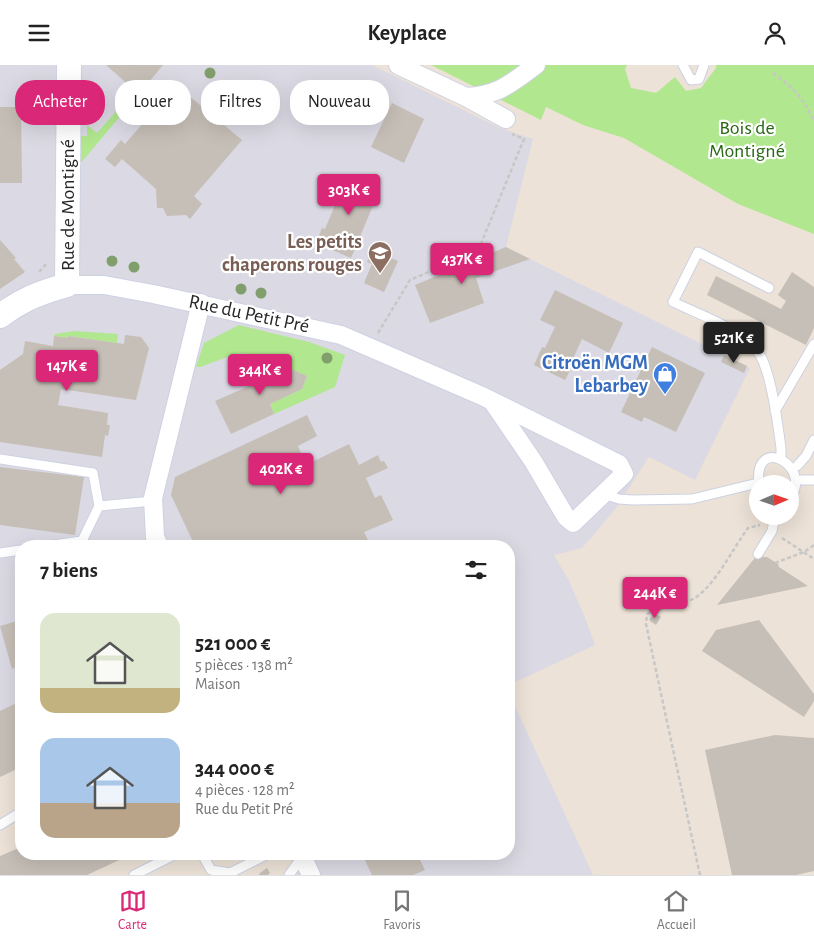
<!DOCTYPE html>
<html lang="fr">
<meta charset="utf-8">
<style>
:root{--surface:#fff;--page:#f6f6f6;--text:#222;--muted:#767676;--line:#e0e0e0;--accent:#db2777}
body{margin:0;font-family:"Alegreya Sans",sans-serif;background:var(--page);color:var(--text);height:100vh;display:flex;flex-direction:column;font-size:19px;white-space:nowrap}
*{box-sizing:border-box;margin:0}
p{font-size:16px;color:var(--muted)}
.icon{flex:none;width:28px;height:28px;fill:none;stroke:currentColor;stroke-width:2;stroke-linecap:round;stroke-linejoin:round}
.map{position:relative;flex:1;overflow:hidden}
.details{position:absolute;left:15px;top:475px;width:500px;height:320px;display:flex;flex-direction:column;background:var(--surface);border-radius:20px;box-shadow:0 5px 20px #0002}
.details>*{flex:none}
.top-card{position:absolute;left:15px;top:15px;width:500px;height:45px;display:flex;gap:10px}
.needle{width:32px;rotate:88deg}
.tools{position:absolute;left:749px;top:410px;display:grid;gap:10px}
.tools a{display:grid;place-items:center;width:50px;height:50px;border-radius:50%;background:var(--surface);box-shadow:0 5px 20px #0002;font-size:25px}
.price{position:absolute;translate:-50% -42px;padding:0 11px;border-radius:5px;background:var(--accent);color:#fff;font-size:16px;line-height:32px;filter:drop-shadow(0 1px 2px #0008)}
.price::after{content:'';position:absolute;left:50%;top:30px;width:15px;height:11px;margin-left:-8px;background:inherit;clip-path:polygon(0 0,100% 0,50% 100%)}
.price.selected{background:#222;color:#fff}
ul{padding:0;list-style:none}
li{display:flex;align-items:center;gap:15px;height:125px;padding:0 25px}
li span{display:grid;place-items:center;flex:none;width:140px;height:100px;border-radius:15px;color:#555}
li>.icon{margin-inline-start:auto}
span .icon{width:60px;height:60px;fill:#fffc;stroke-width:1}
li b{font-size:21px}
h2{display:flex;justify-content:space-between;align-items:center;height:60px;padding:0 25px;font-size:21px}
.chip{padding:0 18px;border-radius:20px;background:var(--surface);box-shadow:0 5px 20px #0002;font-size:18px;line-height:45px}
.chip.selected{background:var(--accent);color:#fff}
header{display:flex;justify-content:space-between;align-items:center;height:65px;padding:0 25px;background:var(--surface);font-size:22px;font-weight:700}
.tab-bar{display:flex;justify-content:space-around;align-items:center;height:70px;border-top:1px solid var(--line);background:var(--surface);font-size:14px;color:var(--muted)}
.tab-bar a{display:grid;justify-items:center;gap:2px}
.tab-bar .selected{color:var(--accent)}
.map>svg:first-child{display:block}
.industrial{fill:#dbd9e3}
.green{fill:#b1e78e}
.building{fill:#c6bfb7}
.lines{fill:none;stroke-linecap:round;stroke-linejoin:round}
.lane-casing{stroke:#cdd2e2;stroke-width:11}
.street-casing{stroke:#cdd2e2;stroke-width:20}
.secondary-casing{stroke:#cdd2e2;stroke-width:26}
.path{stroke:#c7c7c7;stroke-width:2.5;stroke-dasharray:4 2.5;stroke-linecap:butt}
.lane{stroke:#fff;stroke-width:9}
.street{stroke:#fff;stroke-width:18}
.secondary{stroke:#fff;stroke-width:24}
.tree{fill:#819f6c}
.labels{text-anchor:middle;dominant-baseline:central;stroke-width:4.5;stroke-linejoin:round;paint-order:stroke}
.park-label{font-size:20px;fill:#296814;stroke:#fff}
.street-label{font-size:20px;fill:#272727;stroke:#fff}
.education-label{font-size:20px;font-weight:bold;fill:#785e54;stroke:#fff;text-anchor:end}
.shop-label{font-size:20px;font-weight:bold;fill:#366cbe;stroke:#fff;text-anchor:end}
</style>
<header><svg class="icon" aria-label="menu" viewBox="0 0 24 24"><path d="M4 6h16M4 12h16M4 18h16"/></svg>Keyplace<svg class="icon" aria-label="person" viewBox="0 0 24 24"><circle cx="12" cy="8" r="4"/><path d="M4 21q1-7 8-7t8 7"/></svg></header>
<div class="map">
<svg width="814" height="810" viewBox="0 0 814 810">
<rect width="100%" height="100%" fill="#ece2d7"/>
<g class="industrial">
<path d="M0,0H372L500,63L533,74L506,182L750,303L695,415L649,392L614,446L582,483L554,490L569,516L584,550L595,580L509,620V481H21V702L0,712Z"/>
<path d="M509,628L593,810H298L288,789H509Z"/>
</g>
<g class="green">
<path d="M431,0H627L625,4L631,23L656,28L675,12L686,26L701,23L716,3V0H814V169L738,139L624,73L583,60L546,42L541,55Z"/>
<path d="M134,26L139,29L79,100L80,45L81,71H87V60L97,68Z"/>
<path d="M239,260L309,277L345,290L335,322L274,349L270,339L302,324L307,311C290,304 255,285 237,289C225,292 212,298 200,302H196L204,278Z"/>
<path d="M74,266L118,269L117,278L69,271L68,273L54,271L55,269Z"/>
</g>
<g class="building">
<path d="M106,0H163L139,29Z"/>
<path d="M176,20L242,75L194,131L202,139L190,154L186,150L167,151L163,143H157L156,124L122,94L115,102L105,94L121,75L125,79Z"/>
<path d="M392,38L424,54L404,98L371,82Z"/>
<path d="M0,42H21L22,118H0Z"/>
<path d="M345,109L380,124L351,193L316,178L322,163L325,164L341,126L339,125Z"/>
<path d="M0,175L16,193L14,194L25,207L0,224Z"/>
<path d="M506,182L530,194L476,213L484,238L430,258L415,220Z"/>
<path d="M372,184L398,196L384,227L364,218L372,199L367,197Z"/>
<path d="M792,207L814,222V263L806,280L707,230L716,211L781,244L786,236L778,230Z"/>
<path d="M555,225L623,258L609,288L582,274L572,296L574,298L565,315L534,300L542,282L545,283L555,262L540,255Z"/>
<path d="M125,270L141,272L149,283L136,335L61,324L58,340L108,348L107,360H110L108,371L105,370L102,392L0,377V305L23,289L25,276L53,281L54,271L68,273V271L124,279Z"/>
<path d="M652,282L705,308L676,367L644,352L642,357L621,347Z"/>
<path d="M724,290L747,301L744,308L721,297Z"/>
<path d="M266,293L307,311L302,324L270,339L274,349L231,369L215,336L258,317Z"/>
<path d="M307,350L317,371L298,381L306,400L349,379L359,400L378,390L381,397L384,396L388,403L366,413L375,433L381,430L393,455L364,467L371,481H195L171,430L175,412Z"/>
<path d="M0,402L84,412L75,470L0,460Z"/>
<path d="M758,489L764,492H767L778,499L779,502L808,521L717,540Z"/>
<path d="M654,548L661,552L656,560L649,555Z"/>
<path d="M21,555V599L12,604L0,561Z"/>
<path d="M759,555L814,629V636L804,652L702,586L716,565Z"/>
<path d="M21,636V702L0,712V646Z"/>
<path d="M775,670L814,673V806L796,810H732L705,685Z"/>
<path d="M21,782V789H132L87,810H0V791Z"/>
<path d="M362,789H417L425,805L413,810H372Z"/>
<path d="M267,803L270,808L268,810H259L260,808Z"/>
</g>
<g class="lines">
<g class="lane-casing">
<g id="lane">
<path d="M683,0L691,15L699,14L704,0"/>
<path d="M769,223L698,187L673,237C700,250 740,263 758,287C771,304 778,360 781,383V392"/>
<path d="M775,346L814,279"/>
<path d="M0,394L93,408L99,441L82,476L46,481"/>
<path d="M797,401L806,391L814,375"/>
<path d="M801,415H814"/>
<path d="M759,419C753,368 814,401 790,433"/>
<path d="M603,429L619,434L633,435L692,434L758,418"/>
<path d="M99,441L153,436"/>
<path d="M0,488L21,485"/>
<path d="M758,489L772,466L775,451"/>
<path d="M0,760L21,747"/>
<path d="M202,789L211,805L230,808L268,789"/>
<path d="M134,810L174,790"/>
<path d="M289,810L302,792L290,789"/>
</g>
</g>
<g class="street-casing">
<g id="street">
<path d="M398,0L466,32L506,54"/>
<path d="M466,32C499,30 510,19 536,0"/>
<path d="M67,220H104L153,229L341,270L482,331L619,399L624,409L573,458L566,452L533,396L492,336"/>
<path d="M159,481L155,472L153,433L201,238"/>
<path d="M301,789L311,810"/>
</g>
</g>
<g class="secondary-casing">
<path id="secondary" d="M0,251C23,234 39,228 67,220L69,0"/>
</g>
<g class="path">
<path d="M773,8C794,24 802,31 814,56"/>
<path d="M39,207L47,198"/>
<path d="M378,268L410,215L478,186L524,74L512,69"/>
<path d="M782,473L814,494"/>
<path d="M775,498L804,487L814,480"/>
<path d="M700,810L646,559L647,549C661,542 677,541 691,535C713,525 733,483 748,463L760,460"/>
</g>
<use href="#lane" class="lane"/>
<use href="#street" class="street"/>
<use href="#secondary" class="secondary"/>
</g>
<g class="tree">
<circle cx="210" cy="8" r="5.5"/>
<circle cx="112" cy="196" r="5.5"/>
<circle cx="134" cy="202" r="5.5"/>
<circle cx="241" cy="224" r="5.5"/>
<circle cx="261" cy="228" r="5.5"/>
<circle cx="327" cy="293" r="5.5"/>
</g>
<defs>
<g id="school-pin" transform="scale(1.25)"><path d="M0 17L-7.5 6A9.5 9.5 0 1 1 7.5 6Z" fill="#8d6e63" stroke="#fff"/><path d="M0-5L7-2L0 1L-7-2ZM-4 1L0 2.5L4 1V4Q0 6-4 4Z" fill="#fff"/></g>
<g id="shop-pin" transform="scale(1.25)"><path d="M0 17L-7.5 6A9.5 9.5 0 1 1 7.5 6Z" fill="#3f7fe0" stroke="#fff"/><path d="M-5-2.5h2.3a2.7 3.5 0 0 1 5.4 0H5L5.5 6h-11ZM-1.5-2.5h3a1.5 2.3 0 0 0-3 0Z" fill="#fff"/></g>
</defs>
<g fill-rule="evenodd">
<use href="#school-pin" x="380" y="188"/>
<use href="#shop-pin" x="665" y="309"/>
</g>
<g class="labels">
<g class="park-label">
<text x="747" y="63">Bois de<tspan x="747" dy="23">Montigné</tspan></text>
</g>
<g class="street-label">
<text transform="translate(68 140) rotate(-90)">Rue de Montigné</text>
<text transform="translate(249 249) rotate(12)">Rue du Petit Pré</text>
</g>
<g class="education-label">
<text x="362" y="177">Les petits<tspan x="362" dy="23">chaperons rouges</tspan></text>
</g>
<g class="shop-label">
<text x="648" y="298">Citroën MGM<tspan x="648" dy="23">Lebarbey</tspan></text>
</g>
</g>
</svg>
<div class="tools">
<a><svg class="needle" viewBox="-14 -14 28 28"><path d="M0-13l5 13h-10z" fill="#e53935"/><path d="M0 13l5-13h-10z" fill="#767676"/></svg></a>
</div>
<b class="price" style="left:349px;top:151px">303K €</b>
<b class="price" style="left:462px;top:220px">437K €</b>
<b class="price selected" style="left:734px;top:299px">521K €</b>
<b class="price" style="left:67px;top:327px">147K €</b>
<b class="price" style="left:260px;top:331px">344K €</b>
<b class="price" style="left:281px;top:430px">402K €</b>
<b class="price" style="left:655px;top:554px">244K €</b>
<div class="top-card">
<a class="chip selected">Acheter</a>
<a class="chip">Louer</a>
<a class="chip">Filtres</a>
<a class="chip">Nouveau</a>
</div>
<section class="details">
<h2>7 biens<svg class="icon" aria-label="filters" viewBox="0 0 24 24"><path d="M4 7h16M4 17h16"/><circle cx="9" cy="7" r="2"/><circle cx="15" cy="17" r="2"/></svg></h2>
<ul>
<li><span style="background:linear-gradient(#dfe7d0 75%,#c2b280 0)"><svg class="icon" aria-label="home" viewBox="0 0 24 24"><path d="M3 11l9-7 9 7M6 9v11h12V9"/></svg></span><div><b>521 000 €</b><p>5 pièces · 138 m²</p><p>Maison</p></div></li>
<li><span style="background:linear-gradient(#a9c7e8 65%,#b9a48a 0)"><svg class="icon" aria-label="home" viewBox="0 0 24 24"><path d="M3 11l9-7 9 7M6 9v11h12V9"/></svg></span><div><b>344 000 €</b><p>4 pièces · 128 m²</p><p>Rue du Petit Pré</p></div></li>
</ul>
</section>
</div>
<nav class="tab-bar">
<a class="selected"><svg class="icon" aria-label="map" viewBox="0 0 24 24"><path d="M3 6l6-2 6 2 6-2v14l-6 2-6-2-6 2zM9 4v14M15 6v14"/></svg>Carte</a>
<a><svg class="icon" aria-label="saved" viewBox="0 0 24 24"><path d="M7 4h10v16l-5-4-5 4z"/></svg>Favoris</a>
<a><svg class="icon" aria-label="home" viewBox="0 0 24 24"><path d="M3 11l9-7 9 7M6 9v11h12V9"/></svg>Accueil</a>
</nav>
